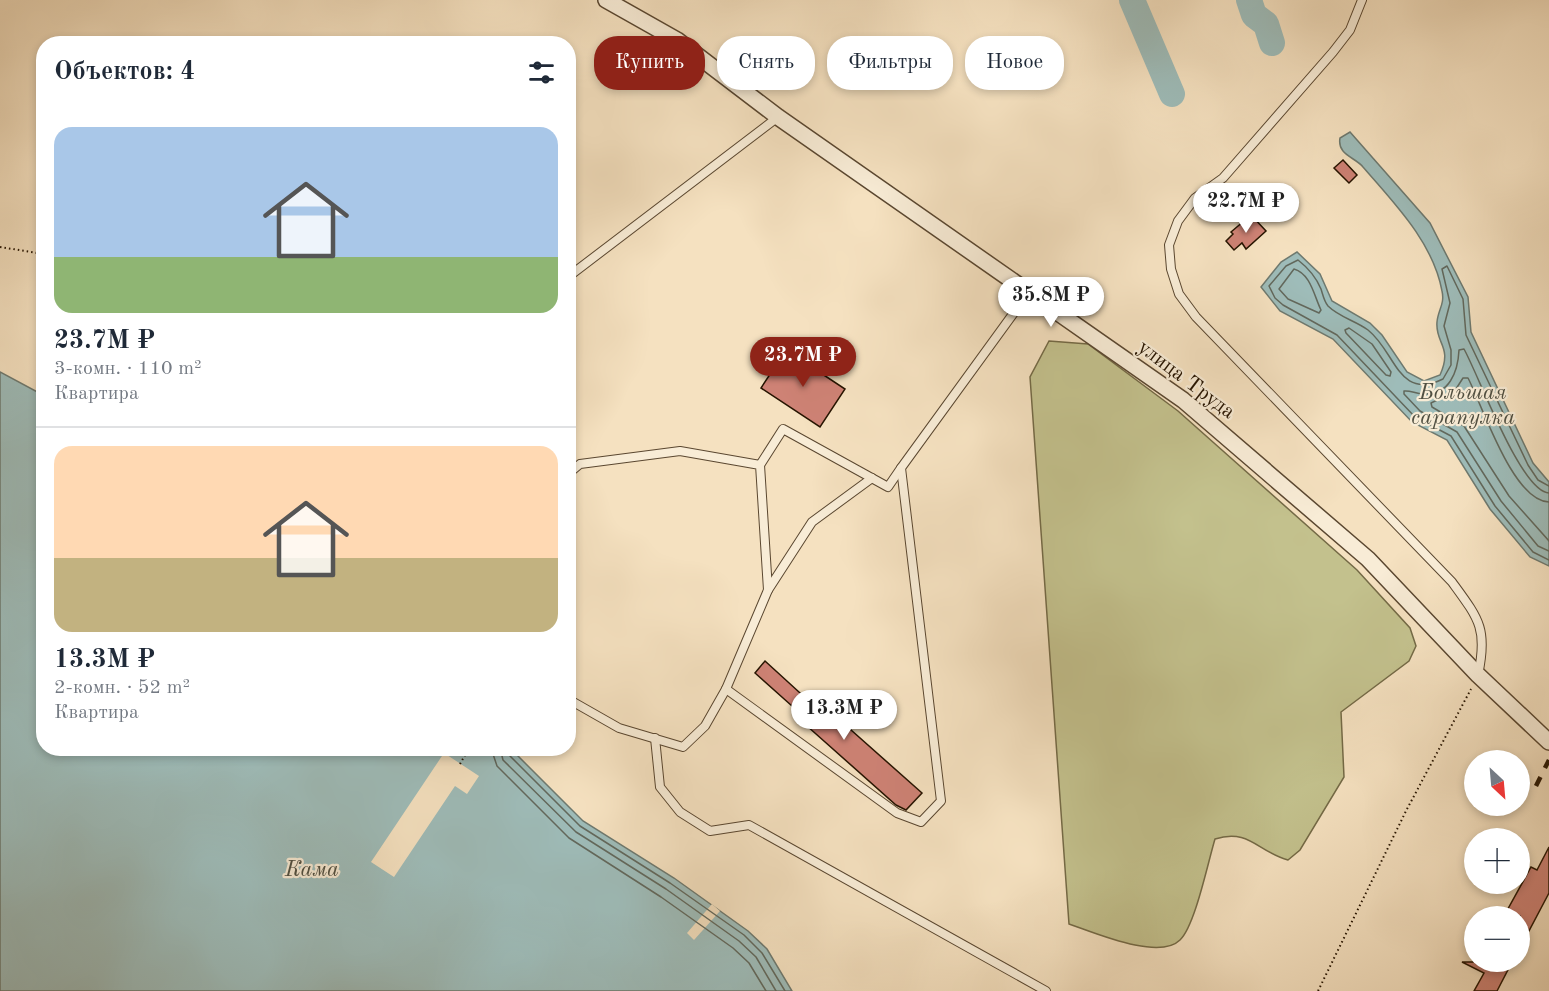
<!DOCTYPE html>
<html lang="ru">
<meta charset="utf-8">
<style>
:root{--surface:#fff;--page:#f6f6f7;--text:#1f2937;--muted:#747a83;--line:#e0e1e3;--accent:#8f2418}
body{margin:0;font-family:"Old Standard TT",serif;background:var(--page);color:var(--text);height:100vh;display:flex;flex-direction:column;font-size:22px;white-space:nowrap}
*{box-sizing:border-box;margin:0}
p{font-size:20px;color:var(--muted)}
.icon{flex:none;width:33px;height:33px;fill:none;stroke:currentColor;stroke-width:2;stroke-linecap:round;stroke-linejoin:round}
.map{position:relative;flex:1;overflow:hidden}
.details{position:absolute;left:36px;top:36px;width:540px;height:720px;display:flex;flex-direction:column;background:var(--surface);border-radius:24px;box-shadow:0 3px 9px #0003}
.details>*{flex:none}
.top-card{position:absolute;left:594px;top:36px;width:570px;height:54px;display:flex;gap:12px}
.needle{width:39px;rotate:154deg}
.tools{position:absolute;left:1464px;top:750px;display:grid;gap:12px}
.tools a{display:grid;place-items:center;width:66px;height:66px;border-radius:50%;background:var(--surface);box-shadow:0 3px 9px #0003;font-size:30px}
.price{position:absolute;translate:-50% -51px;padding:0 14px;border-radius:21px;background:#fff;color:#222;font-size:20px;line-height:39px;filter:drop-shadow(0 2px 3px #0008)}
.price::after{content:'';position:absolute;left:50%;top:36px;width:18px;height:14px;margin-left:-9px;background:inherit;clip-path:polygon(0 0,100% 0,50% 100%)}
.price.current{background:var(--accent);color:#fff}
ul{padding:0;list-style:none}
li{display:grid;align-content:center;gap:12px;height:318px;padding:0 18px}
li+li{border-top:2px solid var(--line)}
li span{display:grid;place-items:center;height:186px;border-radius:18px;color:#555}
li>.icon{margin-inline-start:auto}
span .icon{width:108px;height:108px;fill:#fffc;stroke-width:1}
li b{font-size:26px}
h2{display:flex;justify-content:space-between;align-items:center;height:72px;padding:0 18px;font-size:26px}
.pill{padding:0 21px;border-radius:24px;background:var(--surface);box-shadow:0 3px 9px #0003;font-size:21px;line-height:54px}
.pill.current{background:var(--accent);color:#fff}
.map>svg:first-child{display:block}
.green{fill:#c3c18d;stroke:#746a46;stroke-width:1.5}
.water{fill:#9ebcb9;stroke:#6e796f;stroke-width:1.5}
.pier{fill:#f5e1c0}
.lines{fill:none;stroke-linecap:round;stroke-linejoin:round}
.shore{stroke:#62685c;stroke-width:1.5}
.river{stroke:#9ebcb9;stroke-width:26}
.building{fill:#ce8275;stroke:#261400;stroke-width:1.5}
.service-casing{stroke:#5a4730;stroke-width:10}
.minor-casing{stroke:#5a4730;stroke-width:18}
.path{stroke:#261400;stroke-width:2;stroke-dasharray:1.5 3;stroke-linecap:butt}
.service{stroke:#f8ecd6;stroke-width:8}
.minor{stroke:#f8ecd6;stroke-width:15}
.rail{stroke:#261400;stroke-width:4.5;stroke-dasharray:10 10;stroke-linecap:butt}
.labels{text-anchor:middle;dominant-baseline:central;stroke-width:4.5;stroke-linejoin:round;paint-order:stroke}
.street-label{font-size:21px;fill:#261400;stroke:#f8ecd6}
.water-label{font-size:22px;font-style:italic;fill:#504f41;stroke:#f8ecd6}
</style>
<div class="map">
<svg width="1549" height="991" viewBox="0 0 1549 991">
<rect width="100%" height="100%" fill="#f5e1c0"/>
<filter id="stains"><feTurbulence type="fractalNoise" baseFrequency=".00333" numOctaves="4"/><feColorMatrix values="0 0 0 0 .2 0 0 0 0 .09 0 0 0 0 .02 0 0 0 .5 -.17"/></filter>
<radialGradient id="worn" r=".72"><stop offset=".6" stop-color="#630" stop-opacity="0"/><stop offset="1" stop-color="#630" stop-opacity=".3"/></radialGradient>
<path class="green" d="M1049,341L1088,344L1178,411L1357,570L1410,628L1416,646L1409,661L1341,712L1344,777L1300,850L1288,860C1258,852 1249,828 1215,839C1208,862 1195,926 1180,940C1159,961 1093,932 1069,924L1030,377Z"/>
<g class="water">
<path d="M1350,132L1430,223L1468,297L1471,332L1533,463L1549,482V566L1530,557L1490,509L1447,440L1412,422L1333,339L1280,311L1261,287L1281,262L1297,252L1320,274L1332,301L1370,323L1382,335L1407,372L1424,381L1440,375C1453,346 1435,344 1437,322C1438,310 1445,304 1442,291C1433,242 1394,203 1363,167C1355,157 1337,155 1340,138Z"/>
<path d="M0,372L43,395L44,748L511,749L583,821L674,878L748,931L767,949L792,991H0Z"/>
</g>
<g class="pier">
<path d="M444,753L479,776L467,794L455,786L394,877L371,862Z"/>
<path d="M712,904L720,911L694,940L687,933Z"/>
</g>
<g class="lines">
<g class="shore">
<path d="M1294,269C1311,274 1314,296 1321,310L1319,313L1288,299L1279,289Z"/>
<path d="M1349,328L1372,344L1391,372L1390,376L1386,375L1346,333L1345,330Z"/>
<path d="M1549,486L1538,480L1528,465L1466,335L1463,299L1447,266L1442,269L1450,303L1444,326L1451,350V365L1443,379C1398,401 1396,352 1368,330C1356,321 1339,317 1328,306C1324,301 1323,295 1321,289C1316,277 1307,267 1298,260L1286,266L1269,286L1275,298L1283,305L1337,335L1415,417L1451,436L1495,506L1533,552L1549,560"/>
<path d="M1549,493C1521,492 1479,376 1464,349L1459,350C1458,372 1449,396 1423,394C1416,394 1410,390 1404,391V394L1420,411L1457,432L1501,501L1538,546L1549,551"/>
<path d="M1549,502C1513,501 1483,407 1468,378H1463L1454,392L1431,403L1432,407L1464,426L1509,496L1549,541"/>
<path d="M491,748L497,766L569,838L661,897L733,948L749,963L766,991"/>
<path d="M500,748L503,760L576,832L666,889L739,941L756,957L776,991"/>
<path d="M507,748L509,755L580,826L670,883L744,935L762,953L785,991"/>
</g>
<g class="river">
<path d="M1132,0L1172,94"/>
<path d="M1249,0L1254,15L1266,24L1272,43"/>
</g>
</g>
<g class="building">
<path d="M1343,160L1357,175L1349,183L1334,168Z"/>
<path d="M1251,215L1266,231L1246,249L1242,243L1234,250L1226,241L1233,234L1231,232Z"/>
<path d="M786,350L845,389L820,427L761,388Z"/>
<path d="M765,661L811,703L815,698L922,793L906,810L896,805L798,718L801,714L755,673Z"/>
<path d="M1549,847V893L1520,948V916H1504L1531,867L1537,870Z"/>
<path d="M1462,962H1512L1497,991H1474L1484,973Z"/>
</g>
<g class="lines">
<g class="service-casing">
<g id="service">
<path d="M1362,0L1350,30L1333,52L1223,178L1195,198L1178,221L1169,245L1171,269L1179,294L1196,317L1452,582C1479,619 1488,629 1478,675"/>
<path d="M568,277L778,117"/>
<path d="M760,465L783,429L888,487L901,468"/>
<path d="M568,474L580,464L680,451L760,465L768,590L726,689L897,813L921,822L941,801L901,468L1029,292"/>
<path d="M768,590L812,522L872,478"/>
<path d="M568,699L619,728L683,747L705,726L726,689"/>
<path d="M655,738L660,787L680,812L710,831L749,825L1046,991"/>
</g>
</g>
<g class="minor-casing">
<path id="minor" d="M606,0L677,40L778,117L1183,400L1368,559L1478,675L1549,742"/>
</g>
<g class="path">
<path d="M0,247L44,254"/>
<path d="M460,764L469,748"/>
<path d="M1318,991L1406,811L1471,689"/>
</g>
<use href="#service" class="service"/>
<use href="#minor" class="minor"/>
<path class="rail" d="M1536,786L1549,760"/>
</g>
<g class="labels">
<g class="street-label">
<text transform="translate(1186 380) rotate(37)">улица Труда</text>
</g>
<g class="water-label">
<text x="1463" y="393">Большая<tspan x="1463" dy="25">сарапулка</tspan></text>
<text x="312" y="870">Кама</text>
</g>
</g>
<rect width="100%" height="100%" filter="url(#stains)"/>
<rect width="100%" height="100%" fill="url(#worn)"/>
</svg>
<div class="tools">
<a><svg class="needle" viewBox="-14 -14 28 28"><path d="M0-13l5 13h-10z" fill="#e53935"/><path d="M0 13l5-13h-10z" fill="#747a83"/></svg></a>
<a>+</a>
<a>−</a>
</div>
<b class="price" style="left:1246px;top:234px">22.7M ₽</b>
<b class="price" style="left:1051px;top:328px">35.8M ₽</b>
<b class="price current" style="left:803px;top:388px">23.7M ₽</b>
<b class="price" style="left:844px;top:741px">13.3M ₽</b>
<div class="top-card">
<a class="pill current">Купить</a>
<a class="pill">Снять</a>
<a class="pill">Фильтры</a>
<a class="pill">Новое</a>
</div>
<section class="details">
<h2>Объектов: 4<svg class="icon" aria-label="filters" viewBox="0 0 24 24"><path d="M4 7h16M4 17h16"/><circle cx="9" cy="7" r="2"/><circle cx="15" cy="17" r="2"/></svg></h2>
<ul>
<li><span style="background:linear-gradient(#a9c7e8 70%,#8fb573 0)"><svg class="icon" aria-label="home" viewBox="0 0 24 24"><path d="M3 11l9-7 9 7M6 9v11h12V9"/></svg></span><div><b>23.7M ₽</b><p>3-комн. · 110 m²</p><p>Квартира</p></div></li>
<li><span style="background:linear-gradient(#ffd9b3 60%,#c2b280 0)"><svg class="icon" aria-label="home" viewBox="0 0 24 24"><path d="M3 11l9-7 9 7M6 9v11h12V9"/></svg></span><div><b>13.3M ₽</b><p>2-комн. · 52 m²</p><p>Квартира</p></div></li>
</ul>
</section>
</div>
